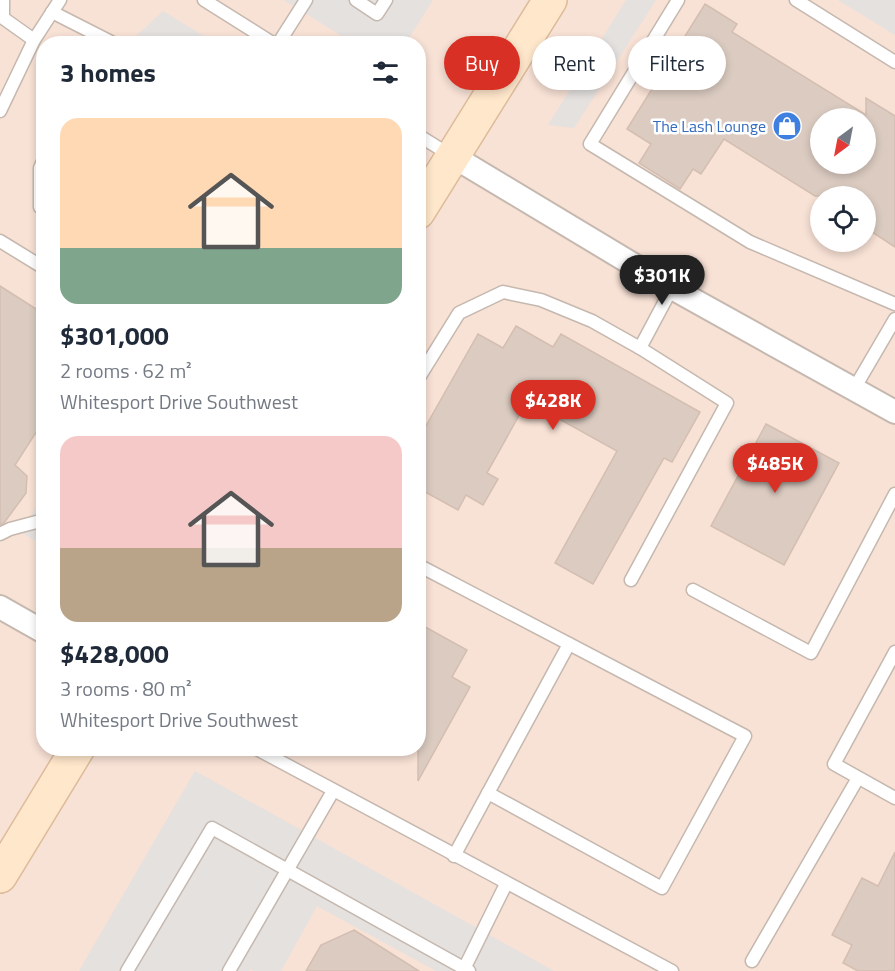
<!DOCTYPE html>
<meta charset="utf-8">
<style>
:root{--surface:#fff;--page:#f6f6f7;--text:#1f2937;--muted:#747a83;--accent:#d93025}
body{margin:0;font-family:"Titillium Web",sans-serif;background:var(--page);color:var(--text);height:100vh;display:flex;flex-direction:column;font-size:22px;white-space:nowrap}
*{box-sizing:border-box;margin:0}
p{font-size:20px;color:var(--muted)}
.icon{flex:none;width:33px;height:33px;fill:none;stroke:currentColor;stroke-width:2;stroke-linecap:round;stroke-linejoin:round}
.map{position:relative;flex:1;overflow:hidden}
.drawer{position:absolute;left:36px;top:36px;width:390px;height:720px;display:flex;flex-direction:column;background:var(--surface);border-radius:24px;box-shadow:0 3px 9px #0003}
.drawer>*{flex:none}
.banner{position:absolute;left:444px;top:36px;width:360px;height:54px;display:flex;gap:12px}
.needle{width:39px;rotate:212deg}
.controls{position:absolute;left:810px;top:108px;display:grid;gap:12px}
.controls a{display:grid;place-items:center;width:66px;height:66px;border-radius:50%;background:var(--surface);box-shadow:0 3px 9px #0003;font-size:30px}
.price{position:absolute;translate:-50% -51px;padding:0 14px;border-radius:21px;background:var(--accent);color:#fff;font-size:20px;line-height:39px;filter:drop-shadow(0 2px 3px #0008)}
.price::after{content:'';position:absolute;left:50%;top:36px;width:18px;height:14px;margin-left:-9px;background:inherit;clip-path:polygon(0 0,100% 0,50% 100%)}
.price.selected{background:#222;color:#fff}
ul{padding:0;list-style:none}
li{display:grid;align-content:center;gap:12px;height:318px;padding:0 24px}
li span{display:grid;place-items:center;height:186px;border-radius:18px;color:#555}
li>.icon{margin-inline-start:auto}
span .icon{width:108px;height:108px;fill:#fffc;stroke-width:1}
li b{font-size:26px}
h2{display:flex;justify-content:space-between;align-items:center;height:72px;padding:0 24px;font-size:26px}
.tag{padding:0 21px;border-radius:27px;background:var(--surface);box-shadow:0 3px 9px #0003;font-size:21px;line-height:54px}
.tag.selected{background:var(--accent);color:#fff}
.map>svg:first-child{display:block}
.commercial{fill:#f8e1d5;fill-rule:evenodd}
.parking{fill:#e4e1df}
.building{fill:#dbcbc1;stroke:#d4beb1;stroke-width:1.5;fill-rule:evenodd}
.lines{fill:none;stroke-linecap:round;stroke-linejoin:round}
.service-casing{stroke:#c5b8af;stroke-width:15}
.minor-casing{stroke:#c5b8af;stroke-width:26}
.secondary-casing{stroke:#dcbb99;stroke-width:36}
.service{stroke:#fff;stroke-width:12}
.minor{stroke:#fff;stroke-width:22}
.secondary{stroke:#ffe7cb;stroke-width:33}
.labels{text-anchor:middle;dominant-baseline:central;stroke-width:5;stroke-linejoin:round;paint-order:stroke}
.shop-label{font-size:16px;fill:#366cbe;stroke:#fff;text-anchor:end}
</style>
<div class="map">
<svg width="895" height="971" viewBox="0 0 895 971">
<rect width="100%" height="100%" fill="#f6f0ea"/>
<path class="commercial" d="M0,0H895V971H0ZM44,44H418V748H44ZM820,118H866V164H820ZM820,196H866V242H820Z"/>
<g class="parking">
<path d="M284,0H433L405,44L353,43Z"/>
<path d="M626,0H656L574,128L548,125Z"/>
<path d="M838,0H895V35Z"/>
<path d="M163,11L215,43H129Z"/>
<path d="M43,496V546L21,532Z"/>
<path d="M195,771L554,971H436L317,906L281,971H254L250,969L249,971H79Z"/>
</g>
<g class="building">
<path d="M705,4L737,24L732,32L866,115V98L895,116V247L866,228V196H815L724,139L701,174L693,169L680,189L639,163L651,144L627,129ZM820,118H866V164H820Z"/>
<path d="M0,286L44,314V420L15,465L27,476L26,493L4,523L0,525Z"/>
<path d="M516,326L553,347L561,334L700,412L672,462L664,458L593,584L555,563L617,451L527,401L487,473L498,479L483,505L466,495L458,510L418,488V440L478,334L503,348Z"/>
<path d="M766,424L839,463L784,565L711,526Z"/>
<path d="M418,623L467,650L452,677L470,687L418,781Z"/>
<path d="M895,852V971H858L843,963L852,945L832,935L862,878L878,886Z"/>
<path d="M354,930L419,971H306L321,945Z"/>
</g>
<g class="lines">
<g class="service-casing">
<g id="service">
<path d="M3,0V18L34,40"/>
<path d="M204,0L274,44"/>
<path d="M356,0L377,14L386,0"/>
<path d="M678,0L590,144L750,242L895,304"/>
<path d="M796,0L895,62"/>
<path d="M52,12L115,44"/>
<path d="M278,44L306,0"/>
<path d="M0,111L34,40L60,0"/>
<path d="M418,135L450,155"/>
<path d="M44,159L40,168V207L44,210"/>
<path d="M0,241L44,268"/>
<path d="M640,348L672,288"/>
<path d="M418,379L459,313L503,292L541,300L592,321L640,348L727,403L631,580"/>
<path d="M854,389L895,319"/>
<path d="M0,534L10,529L44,520"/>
<path d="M418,565L745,736L662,888L488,793L454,856"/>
<path d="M693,590L811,653L895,494"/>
<path d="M895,652L834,764L895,798"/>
<path d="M255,748L672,971"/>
<path d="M488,793L569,644"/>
<path d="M752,961L858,778"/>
<path d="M127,971L212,828L469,971"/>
<path d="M229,971L333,791"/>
<path d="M463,971L506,884"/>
</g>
</g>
<g class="minor-casing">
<g id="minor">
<path d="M454,157L672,288L895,412"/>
<path d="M0,607L44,632"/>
</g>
</g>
<g class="secondary-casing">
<g id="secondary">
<path d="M418,212L550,0"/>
<path d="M0,876L78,748"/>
</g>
</g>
<use href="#service" class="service"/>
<use href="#minor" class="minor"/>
<use href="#secondary" class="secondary"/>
</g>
<defs>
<g id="shop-disc" transform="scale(1.5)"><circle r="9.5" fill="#3f7fe0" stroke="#fff"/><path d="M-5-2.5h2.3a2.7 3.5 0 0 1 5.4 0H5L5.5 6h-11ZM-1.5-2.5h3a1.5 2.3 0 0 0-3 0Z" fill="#fff"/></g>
</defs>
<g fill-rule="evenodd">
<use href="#shop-disc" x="787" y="126"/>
</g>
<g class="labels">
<g class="shop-label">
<text x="766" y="126">The Lash Lounge</text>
</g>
</g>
</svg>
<div class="controls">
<a><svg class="needle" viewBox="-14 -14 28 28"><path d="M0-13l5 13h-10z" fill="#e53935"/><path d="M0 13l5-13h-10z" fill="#747a83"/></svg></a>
<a><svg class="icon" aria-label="locate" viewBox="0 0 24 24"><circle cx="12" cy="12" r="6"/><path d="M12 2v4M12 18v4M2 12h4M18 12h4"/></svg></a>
</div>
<b class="price selected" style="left:662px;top:306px">$301K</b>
<b class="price" style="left:553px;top:431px">$428K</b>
<b class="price" style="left:775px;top:494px">$485K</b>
<div class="banner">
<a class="tag selected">Buy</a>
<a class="tag">Rent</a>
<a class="tag">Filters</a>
</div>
<section class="drawer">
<h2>3 homes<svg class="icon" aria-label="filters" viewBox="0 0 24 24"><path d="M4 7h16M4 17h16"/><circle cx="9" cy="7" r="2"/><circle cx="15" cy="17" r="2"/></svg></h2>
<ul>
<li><span style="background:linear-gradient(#ffd9b3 70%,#7fa58c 0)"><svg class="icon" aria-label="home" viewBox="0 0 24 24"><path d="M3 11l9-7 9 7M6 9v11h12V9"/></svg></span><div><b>$301,000</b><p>2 rooms · 62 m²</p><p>Whitesport Drive Southwest</p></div></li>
<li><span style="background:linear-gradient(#f6c9c9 60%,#b9a48a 0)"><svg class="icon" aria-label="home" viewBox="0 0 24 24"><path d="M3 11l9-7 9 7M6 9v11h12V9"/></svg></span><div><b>$428,000</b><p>3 rooms · 80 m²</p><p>Whitesport Drive Southwest</p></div></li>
</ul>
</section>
</div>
